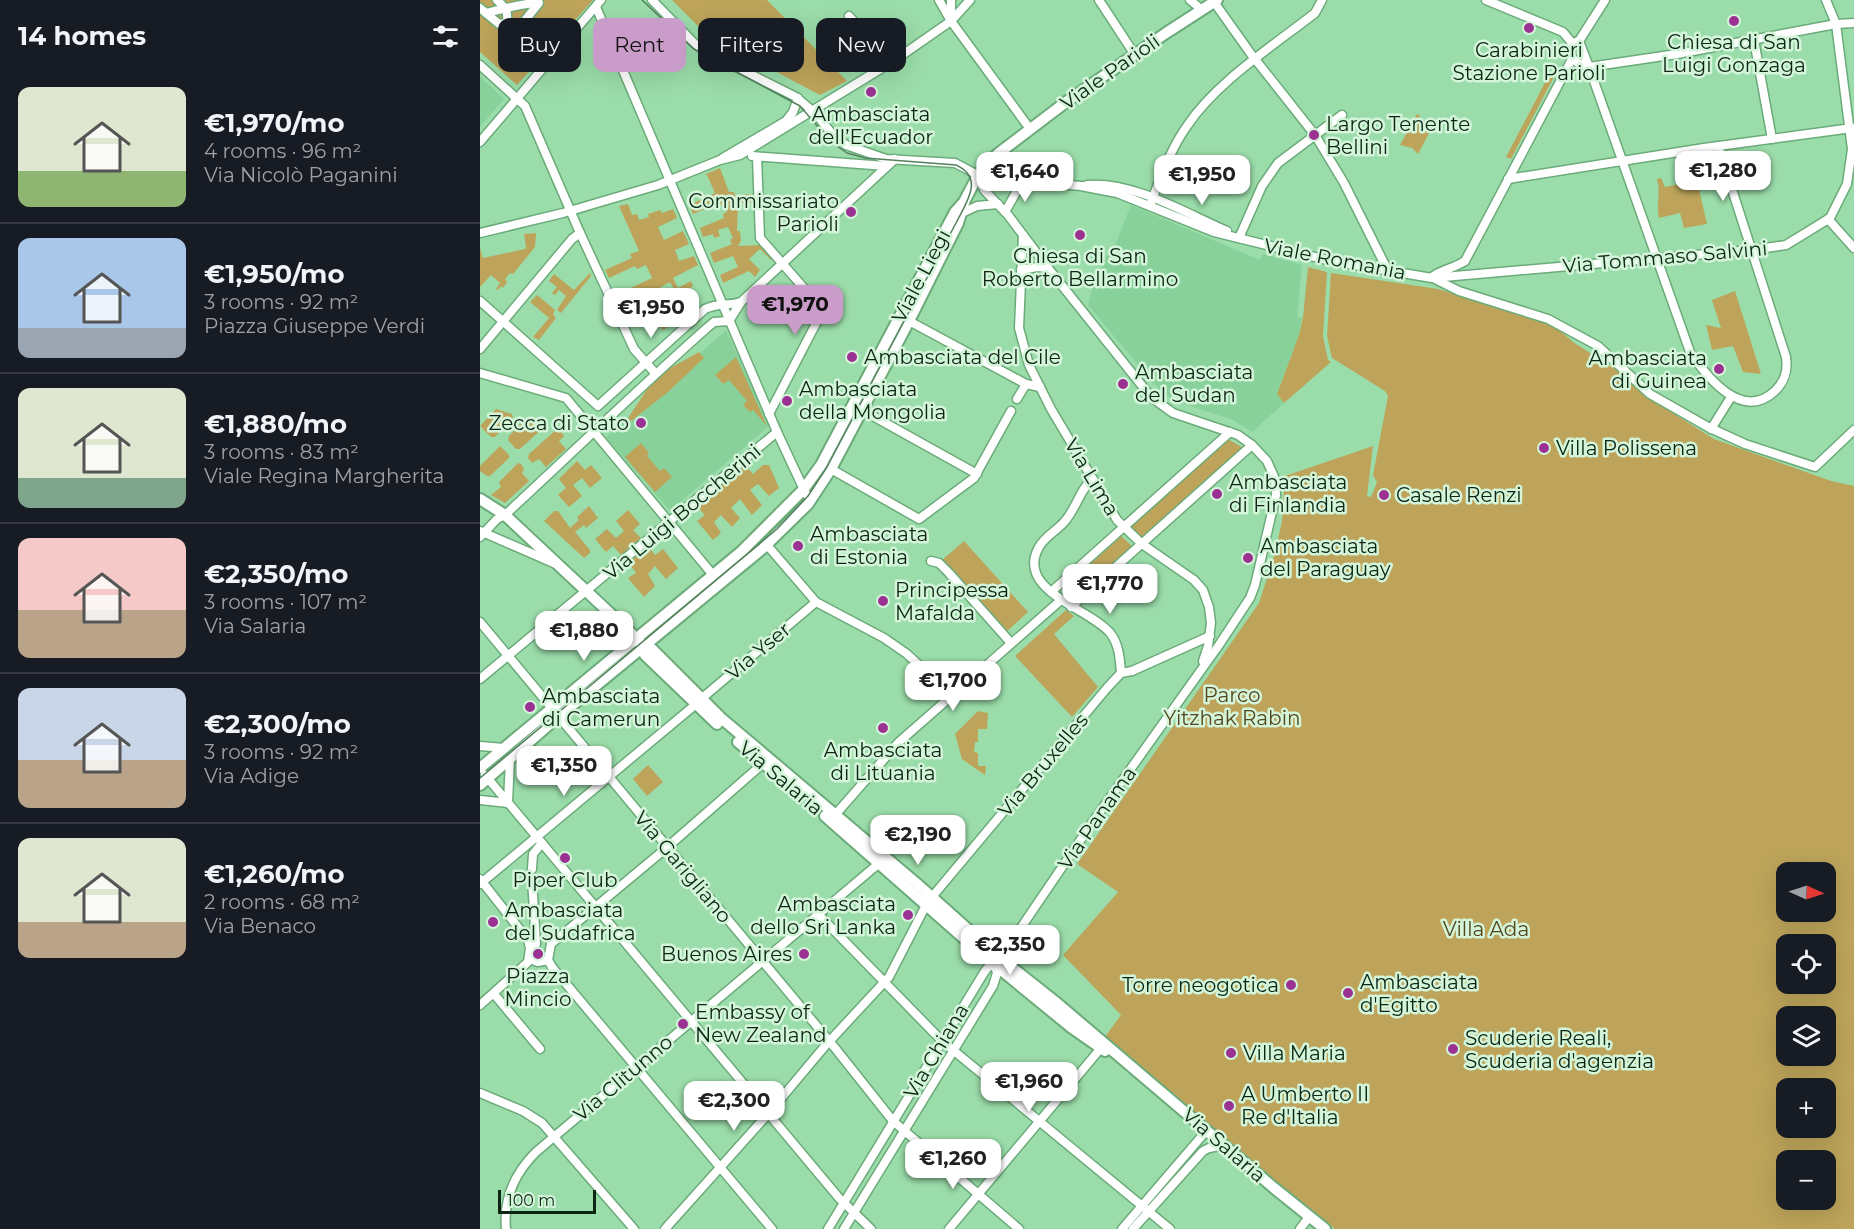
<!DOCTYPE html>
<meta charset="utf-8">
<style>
:root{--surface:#171b24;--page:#242831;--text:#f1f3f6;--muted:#9ea1a6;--line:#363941;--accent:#ca9cc9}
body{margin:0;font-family:Montserrat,sans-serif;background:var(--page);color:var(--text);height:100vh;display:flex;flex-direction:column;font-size:22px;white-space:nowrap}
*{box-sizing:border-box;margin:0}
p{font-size:20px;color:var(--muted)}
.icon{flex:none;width:33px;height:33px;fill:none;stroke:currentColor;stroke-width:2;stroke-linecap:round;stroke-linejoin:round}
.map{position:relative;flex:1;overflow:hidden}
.side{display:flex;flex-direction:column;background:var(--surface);width:480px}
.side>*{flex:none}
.guide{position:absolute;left:18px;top:18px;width:570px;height:54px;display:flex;gap:12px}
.needle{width:39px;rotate:93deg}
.tools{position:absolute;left:1296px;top:862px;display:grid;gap:12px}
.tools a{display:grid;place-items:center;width:60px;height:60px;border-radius:12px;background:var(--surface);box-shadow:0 6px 24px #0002;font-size:30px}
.scale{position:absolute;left:18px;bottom:15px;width:98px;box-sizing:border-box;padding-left:6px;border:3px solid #0c2613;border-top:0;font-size:16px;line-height:21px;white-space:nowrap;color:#0c2613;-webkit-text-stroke:4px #d4f5da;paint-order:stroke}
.price{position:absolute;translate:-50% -51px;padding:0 14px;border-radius:12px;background:#fff;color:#222;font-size:20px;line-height:39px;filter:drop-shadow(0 2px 3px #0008)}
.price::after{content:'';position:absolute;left:50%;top:36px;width:18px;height:14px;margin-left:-9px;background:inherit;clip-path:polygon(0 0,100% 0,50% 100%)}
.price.on{background:var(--accent);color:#111}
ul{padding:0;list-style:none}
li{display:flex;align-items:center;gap:18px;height:150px;padding:0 18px}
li+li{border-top:2px solid var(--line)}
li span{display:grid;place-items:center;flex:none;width:168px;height:120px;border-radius:12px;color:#555}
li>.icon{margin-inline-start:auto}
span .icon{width:72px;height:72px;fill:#fffc;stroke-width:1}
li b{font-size:26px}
h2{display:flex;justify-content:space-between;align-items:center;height:72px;padding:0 18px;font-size:26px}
.pill{padding:0 21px;border-radius:12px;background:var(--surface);box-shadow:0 6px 24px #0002;font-size:21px;line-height:54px}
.pill.on{background:var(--accent);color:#111}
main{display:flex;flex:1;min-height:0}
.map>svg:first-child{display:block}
.built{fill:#89d19a}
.green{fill:#bda45a;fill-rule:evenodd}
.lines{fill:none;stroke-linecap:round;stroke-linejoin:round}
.minor-casing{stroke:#6bab7a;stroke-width:11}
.major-casing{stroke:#6bab7a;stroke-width:14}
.minor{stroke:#fff;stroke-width:8}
.major{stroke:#fff;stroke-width:10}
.tram{stroke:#53815e;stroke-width:1.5}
.poi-dot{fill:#9b3193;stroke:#d4f5da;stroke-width:2}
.labels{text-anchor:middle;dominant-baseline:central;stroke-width:5;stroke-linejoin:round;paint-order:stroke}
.poi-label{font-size:20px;fill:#0c2613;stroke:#d4f5da;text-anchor:start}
.street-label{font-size:20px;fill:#0c2613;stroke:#d4f5da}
.park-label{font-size:20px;fill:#54471e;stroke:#d4f5da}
</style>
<main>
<section class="side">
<h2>14 homes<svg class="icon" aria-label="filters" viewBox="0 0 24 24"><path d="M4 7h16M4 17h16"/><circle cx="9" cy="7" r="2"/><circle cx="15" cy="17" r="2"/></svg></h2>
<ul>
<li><span style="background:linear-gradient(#dfe7d0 70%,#8fb573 0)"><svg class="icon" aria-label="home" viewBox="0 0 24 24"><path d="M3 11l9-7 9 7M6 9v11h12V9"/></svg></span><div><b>€1,970/mo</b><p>4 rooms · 96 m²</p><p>Via Nicolò Paganini</p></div></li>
<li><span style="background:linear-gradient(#a9c7e8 75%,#9aa5b1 0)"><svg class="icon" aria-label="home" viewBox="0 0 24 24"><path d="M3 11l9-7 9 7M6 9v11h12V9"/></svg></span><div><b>€1,950/mo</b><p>3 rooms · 92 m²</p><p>Piazza Giuseppe Verdi</p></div></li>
<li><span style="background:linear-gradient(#dfe7d0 75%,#7fa58c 0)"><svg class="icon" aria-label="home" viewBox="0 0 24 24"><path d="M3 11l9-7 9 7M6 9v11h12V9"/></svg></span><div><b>€1,880/mo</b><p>3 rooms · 83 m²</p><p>Viale Regina Margherita</p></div></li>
<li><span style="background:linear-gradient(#f6c9c9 60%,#b9a48a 0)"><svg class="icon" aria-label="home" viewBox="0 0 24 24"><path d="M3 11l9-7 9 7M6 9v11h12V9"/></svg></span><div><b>€2,350/mo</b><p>3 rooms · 107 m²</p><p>Via Salaria</p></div></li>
<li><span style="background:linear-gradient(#c9d6e8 60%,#b9a48a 0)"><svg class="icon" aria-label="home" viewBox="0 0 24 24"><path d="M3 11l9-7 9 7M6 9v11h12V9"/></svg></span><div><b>€2,300/mo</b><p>3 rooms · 92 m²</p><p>Via Adige</p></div></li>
<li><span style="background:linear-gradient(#dfe7d0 70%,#b9a48a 0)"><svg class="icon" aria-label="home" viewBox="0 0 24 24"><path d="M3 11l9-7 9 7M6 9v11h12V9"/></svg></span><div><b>€1,260/mo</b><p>2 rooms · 68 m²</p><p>Via Benaco</p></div></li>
</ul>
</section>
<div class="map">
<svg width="1374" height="1229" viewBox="0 0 1374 1229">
<rect width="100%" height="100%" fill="#9bddaa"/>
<g class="built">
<path d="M0,77L24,99L0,127Z"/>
<path d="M651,205L780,260L783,254L822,265L817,317L822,318L819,335L797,393L804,403L772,432L753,420L698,402L689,397L673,383L608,305L613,286L626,257L630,254L637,240Z"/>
<path d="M246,330L290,425L190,511L126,437Z"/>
</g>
<g class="green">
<path d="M0,0H113L37,85L0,52Z"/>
<path d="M192,0H287L367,81L340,95L227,35Z"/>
<path d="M1070,73L1075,75L1031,159L1026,157Z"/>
<path d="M937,114L940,116L937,123L948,128L952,122L954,124L938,154L932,148L920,145Z"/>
<path d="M240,168L249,192H254L255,195L274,194L275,202L258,203L257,231H260L261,241L258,246L283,245L294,258L291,260L280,249L269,259L280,270L275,277L269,271L243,283L240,275L258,267L253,256L234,263L230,253L252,244L250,240L253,238L248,227L238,230L240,236L234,238L233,234L223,237L220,228L244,218L243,214L247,212L243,204L239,206L238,203L213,214L209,205L235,193L227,175H224Z"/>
<path d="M1215,172L1227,224L1204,228L1200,213L1179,218C1176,204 1181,193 1177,179L1181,178L1185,187L1205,183L1208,174Z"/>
<path d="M148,204L152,215L157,214L159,220L169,217L168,214L180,210L182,213L193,209L197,218L178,227L184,240L203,231L209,244L195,250L199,261L214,256L218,265L193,278L198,288L211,281L213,286L201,294L206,305L210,306L206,311L190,282L172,292L190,325L183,330L177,320L167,327L159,309L168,304L162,294L141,304L136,295L172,278L166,265L157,269L155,266L129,278L125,270L152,258L150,254L159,251L139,206Z"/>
<path d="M56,233L55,247L33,274L30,273L25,279L27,282L23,288L21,286L18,290L16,289L20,283L11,275L0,287V248L3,258L45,249L46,247L44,234Z"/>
<path d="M828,267L847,272L843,336L848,360L851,362L804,403L797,394L819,335L823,317Z"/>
<path d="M110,273L111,276L81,313L77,310L86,296L79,290L75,295L72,293L77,287L69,281L74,274L94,290Z"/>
<path d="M851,273L958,289L1065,322L1076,327L1093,342L1146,376L1183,407L1234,439L1351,481L1374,486V1229H855L757,1152L624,1038L641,1015L583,955L638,892L597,864L779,603L795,553L802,521L805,476L893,446L887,496L891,497L897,482L893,475L908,396L905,391L852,358L847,336ZM1306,873H1346V912H1306ZM1306,945H1346V984H1306ZM1306,1017H1346V1056H1306ZM1306,1089H1346V1128H1306ZM1306,1161H1346V1200H1306Z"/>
<path d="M1255,291L1281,374L1263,372L1253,346L1232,350L1226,325L1241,328L1232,300Z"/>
<path d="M57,295L75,310L73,315L76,318L59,340L53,337L69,318L50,302Z"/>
<path d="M219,352L224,358L188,392L151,421L148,418L176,376Z"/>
<path d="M256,357L287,426L273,410L270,412L263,405L267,401L249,380L243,384L235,375Z"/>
<path d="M16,409L32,414L33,417L15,437H11L0,426Z"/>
<path d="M46,418L61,422L64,427L40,449H36L28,440L29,436Z"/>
<path d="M77,429H79L84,436L79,441L86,449L66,467L59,459L52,463L48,458L49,454Z"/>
<path d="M748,439L765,449L663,539L649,527Z"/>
<path d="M161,443L169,453L167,456L180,471L184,468L192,477L175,492L145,457Z"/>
<path d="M20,446L29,455V458L10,476H7L0,471V466Z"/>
<path d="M97,461L105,470L111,465L122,478L110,488L102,478L93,485L102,496L89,507L78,495L86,488L79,479Z"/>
<path d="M38,463L41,464L44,469L42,473L49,481L25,503L11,495L21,487L19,482Z"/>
<path d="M265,465L273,474L283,465H289L299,488L289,496L278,484L270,490L282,505L272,515L260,499L251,508L260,518L252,527L241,515L234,522L241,533L233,540L217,521L225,515L216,506Z"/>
<path d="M109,506L118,518L106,528L104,525L95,532L110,550V553L104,558L64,521L74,511H78L90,528L99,520L97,517Z"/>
<path d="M148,510L160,524L153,530L161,538L141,555L133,546L126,552L115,539L127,529L136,538L144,531L136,521Z"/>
<path d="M641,536L653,547L594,599L588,596L584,588Z"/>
<path d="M484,541L548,612L525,633L462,560Z"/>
<path d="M168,546L175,555L183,549L198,568L186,579L175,566L168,574L175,586L164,597L148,578L156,573L149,563Z"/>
<path d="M586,610L594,616L574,634L618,687L592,717L535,656Z"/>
<path d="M498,711L508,713L507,729H498V742H495L494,752L498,753V766H506L505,775L482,759L475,734Z"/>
<path d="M168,765L183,782L167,796L153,779Z"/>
</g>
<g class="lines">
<g class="minor-casing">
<g id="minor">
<path d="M172,0L215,44L242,60L316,97L335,113L353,135L366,145L406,159L475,163L494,173L505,191L528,215L568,268L671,397L693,413L758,435L772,445L787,461L795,479L796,495L775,585L770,598L739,645L612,823L517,963"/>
<path d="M459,0L471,21L550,129"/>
<path d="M619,0L655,55"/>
<path d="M710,0L722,10"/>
<path d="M1006,0L1083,32L1092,43"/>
<path d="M734,2L771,54L835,135L864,183L908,271"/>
<path d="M116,7L297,432L326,494"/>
<path d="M0,8L19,24L27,23"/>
<path d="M6,13C24,9 41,3 59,3L37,30L27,29C27,13 30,12 17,0"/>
<path d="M369,16L410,63"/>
<path d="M471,20V0"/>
<path d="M1274,40L1292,139"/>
<path d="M1099,41L1109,67C1096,64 1086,57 1092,43Z"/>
<path d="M1099,41L1125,0"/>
<path d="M0,65L45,106L100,233L154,349L175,373"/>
<path d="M0,142L121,0"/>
<path d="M1238,146L1306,357C1308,371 1305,381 1295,391C1262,422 1227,377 1210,352L1109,67L1197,54L1356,24L1374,23"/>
<path d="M272,156L406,166"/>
<path d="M277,157L280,238L343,310L289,414"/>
<path d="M243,158L306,121L313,112L318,98"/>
<path d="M497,177L601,186L637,193L734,232L851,261L952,278L1272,250L1306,245L1350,218L1367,184L1372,149L1356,24L1346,0"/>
<path d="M1028,179L1224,148L1372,128"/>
<path d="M607,185C653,181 705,213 747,231"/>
<path d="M670,205C681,177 690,150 707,126C736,82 793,46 835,13L842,0"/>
<path d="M525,212L543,180"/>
<path d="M482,213L497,206L518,204"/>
<path d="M1348,219L1374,248"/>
<path d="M0,233L83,213L178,185L240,160L260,155L415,60L471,21L490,0"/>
<path d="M543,235L539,328L549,365L571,409L637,520L662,544L714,580L723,590L729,607L731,623L728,646L723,661"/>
<path d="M759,238L782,186L798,163L862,115"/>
<path d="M985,261L1092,59"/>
<path d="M541,270L557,267L568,268"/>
<path d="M952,277C960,270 975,268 985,261"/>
<path d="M955,279L979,291L1068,319L1118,346L1170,394L1228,427L1265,444L1335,467L1374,430"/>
<path d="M0,301L118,406L225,309C237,303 249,306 261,302"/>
<path d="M249,321L261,302L415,159"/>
<path d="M429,321L546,384L560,387"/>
<path d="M0,349L92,239L100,233"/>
<path d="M0,373L86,398L233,575"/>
<path d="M537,399L546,384"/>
<path d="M382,410L497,474"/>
<path d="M1231,429L1251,397"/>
<path d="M351,469L439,519L494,478L531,411"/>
<path d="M613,479C601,487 596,509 585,521C578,530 565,536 559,547C534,591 612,609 631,634C639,645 640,659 641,673"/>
<path d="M0,531L76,564"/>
<path d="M0,537L17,519L25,515C93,452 159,388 228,327L234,322L249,321"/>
<path d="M287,545L336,602L404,638L427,654L442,668L468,699"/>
<path d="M451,561L459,563L469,573L531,643"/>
<path d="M571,592L750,432"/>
<path d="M591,607L772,445"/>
<path d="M0,622L355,1048L413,1121L539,1229"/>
<path d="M0,679L297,432"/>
<path d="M221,699L336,602"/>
<path d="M0,746L24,748"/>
<path d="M287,760L184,850L71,944L68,960L72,967L292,1229"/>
<path d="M5,775L359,1198L391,1229"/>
<path d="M0,800L28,803"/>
<path d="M28,803L30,758"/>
<path d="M355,815L419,742L581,600"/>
<path d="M52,869L53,854L62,843"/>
<path d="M52,879L56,944"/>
<path d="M0,884L215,705"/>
<path d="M339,915L462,1041L690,1229"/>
<path d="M49,959L58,962L68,960"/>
<path d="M14,994L60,1049"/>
<path d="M0,1005L48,962L50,948L48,940L0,879"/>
<path d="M0,1093L43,1111L62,1123L154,1229"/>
<path d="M26,1229C23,1198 35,1173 56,1152L403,860"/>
<path d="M185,1229L288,1114L345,1046L409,977L444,909L452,897L627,688L641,673L652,671L730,636"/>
<path d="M348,1229L505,971L509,966H515"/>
<path d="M364,1229L513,986L517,973L515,966"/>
<path d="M469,1229L621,1048"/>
<path d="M642,1229L727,1130"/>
<path d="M653,1229L723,1151L729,1148L744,1145"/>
<path d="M820,1229L829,1217"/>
</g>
</g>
<g class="major-casing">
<g id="major">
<path d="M0,499L25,515L149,631L163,646L165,655L237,724"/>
<path d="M163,646L172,649L241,718L436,883L520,958L578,1004L794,1188L845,1229"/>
<path d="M258,742L306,782"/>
<path d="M0,768L262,551L323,490L341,465L475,212L483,203"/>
<path d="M0,785L73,721L282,549L328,504L351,469L429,321L478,223L485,200L497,177L506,165L519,153L586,102L686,33L737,0"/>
<path d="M345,816L504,956L592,1028L625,1051"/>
</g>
</g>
<use href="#minor" class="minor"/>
<use href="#major" class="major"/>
<path class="tram" d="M0,778L297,529L328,496L347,467L476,223C486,203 505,178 476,165L385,158L367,153L351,142L320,106L214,49L162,0"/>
</g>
<g class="poi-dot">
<circle cx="1254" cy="21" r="6"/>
<circle cx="1049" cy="28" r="6"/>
<circle cx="391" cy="92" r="6"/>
<circle cx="834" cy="135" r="6"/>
<circle cx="371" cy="212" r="6"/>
<circle cx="600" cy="235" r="6"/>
<circle cx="372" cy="357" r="6"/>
<circle cx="1239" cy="369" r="6"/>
<circle cx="643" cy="384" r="6"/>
<circle cx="307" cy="401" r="6"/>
<circle cx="161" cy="423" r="6"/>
<circle cx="1064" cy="448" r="6"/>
<circle cx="737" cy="494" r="6"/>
<circle cx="904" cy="495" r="6"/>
<circle cx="318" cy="546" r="6"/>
<circle cx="768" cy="558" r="6"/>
<circle cx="403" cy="601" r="6"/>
<circle cx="50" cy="707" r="6"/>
<circle cx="403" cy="728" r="6"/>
<circle cx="85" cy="858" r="6"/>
<circle cx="428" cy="915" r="6"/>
<circle cx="13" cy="922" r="6"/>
<circle cx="58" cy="954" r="6"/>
<circle cx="324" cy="954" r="6"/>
<circle cx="811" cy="985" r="6"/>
<circle cx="868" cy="993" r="6"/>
<circle cx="203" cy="1024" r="6"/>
<circle cx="973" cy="1049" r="6"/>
<circle cx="751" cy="1053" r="6"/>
<circle cx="749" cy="1106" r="6"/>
</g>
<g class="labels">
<g class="poi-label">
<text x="1254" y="42" text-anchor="middle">Chiesa di San<tspan x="1254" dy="23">Luigi Gonzaga</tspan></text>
<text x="1049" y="50" text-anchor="middle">Carabinieri<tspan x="1049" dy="23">Stazione Parioli</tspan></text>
<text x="391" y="114" text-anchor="middle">Ambasciata<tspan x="391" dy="23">dell’Ecuador</tspan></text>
<text x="846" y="124">Largo Tenente<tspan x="846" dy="23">Bellini</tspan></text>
<text x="359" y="201" text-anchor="end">Commissariato<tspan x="359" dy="23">Parioli</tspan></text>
<text x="600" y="256" text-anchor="middle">Chiesa di San<tspan x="600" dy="23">Roberto Bellarmino</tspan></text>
<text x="384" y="357">Ambasciata del Cile</text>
<text x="1227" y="358" text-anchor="end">Ambasciata<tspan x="1227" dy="23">di Guinea</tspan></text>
<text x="655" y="372">Ambasciata<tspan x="655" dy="23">del Sudan</tspan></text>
<text x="319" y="389">Ambasciata<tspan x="319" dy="23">della Mongolia</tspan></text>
<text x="149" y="423" text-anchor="end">Zecca di Stato</text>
<text x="1076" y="448">Villa Polissena</text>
<text x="749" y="482">Ambasciata<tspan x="749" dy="23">di Finlandia</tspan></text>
<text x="916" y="495">Casale Renzi</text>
<text x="330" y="534">Ambasciata<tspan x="330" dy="23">di Estonia</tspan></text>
<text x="780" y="546">Ambasciata<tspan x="780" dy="23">del Paraguay</tspan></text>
<text x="415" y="590">Principessa<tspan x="415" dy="23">Mafalda</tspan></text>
<text x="62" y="696">Ambasciata<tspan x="62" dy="23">di Camerun</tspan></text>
<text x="403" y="750" text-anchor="middle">Ambasciata<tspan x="403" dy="23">di Lituania</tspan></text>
<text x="85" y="880" text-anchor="middle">Piper Club</text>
<text x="416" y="904" text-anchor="end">Ambasciata<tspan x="416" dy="23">dello Sri Lanka</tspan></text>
<text x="25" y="910">Ambasciata<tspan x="25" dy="23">del Sudafrica</tspan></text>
<text x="312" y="954" text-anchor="end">Buenos Aires</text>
<text x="58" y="976" text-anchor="middle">Piazza<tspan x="58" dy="23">Mincio</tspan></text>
<text x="880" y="982">Ambasciata<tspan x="880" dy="23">d'Egitto</tspan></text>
<text x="799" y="985" text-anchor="end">Torre neogotica</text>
<text x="215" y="1012">Embassy of<tspan x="215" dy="23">New Zealand</tspan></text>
<text x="985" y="1038">Scuderie Reali,<tspan x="985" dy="23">Scuderia d'agenzia</tspan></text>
<text x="763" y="1053">Villa Maria</text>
<text x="761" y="1094">A Umberto II<tspan x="761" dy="23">Re d'Italia</tspan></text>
</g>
<g class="street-label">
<text transform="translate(630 72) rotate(-35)">Viale Parioli</text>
<text transform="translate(1185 257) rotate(-5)">Via Tommaso Salvini</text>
<text transform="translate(855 259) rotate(11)">Viale Romania</text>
<text transform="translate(441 276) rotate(-62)">Viale Liegi</text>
<text transform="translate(612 477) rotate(59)">Via Lima</text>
<text transform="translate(202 512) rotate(-40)">Via Luigi Boccherini</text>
<text transform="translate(278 651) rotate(-40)">Via Yser</text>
<text transform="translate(563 765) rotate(-50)">Via Bruxelles</text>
<text transform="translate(301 778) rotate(40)">Via Salaria</text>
<text transform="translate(617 818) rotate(-55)">Via Panama</text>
<text transform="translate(203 867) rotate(50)">Via Garigliano</text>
<text transform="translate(456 1051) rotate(-59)">Via Chiana</text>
<text transform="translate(143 1078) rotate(-40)">Via Clitunno</text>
<text transform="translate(744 1145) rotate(41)">Via Salaria</text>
</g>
<g class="park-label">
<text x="752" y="695">Parco<tspan x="752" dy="23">Yitzhak Rabin</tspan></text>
<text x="1006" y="929">Villa Ada</text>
</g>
</g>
</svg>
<div class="tools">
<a><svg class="needle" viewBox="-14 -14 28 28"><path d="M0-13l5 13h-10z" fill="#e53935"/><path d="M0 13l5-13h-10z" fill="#9ea1a6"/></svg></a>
<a><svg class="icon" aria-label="locate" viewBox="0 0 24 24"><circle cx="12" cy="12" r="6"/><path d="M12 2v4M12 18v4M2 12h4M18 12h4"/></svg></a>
<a><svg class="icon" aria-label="layers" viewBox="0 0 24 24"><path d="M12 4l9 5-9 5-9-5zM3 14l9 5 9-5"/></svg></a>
<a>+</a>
<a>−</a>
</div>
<div class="scale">100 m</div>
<b class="price" style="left:1243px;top:202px">€1,280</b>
<b class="price" style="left:545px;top:203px">€1,640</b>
<b class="price" style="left:722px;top:206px">€1,950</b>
<b class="price on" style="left:315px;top:336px">€1,970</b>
<b class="price" style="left:171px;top:339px">€1,950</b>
<b class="price" style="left:630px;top:615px">€1,770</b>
<b class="price" style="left:104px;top:662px">€1,880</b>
<b class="price" style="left:473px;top:712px">€1,700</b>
<b class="price" style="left:84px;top:797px">€1,350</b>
<b class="price" style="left:438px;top:866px">€2,190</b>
<b class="price" style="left:530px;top:976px">€2,350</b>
<b class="price" style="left:549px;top:1113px">€1,960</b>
<b class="price" style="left:254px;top:1132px">€2,300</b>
<b class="price" style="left:473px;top:1190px">€1,260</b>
<div class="guide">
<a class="pill">Buy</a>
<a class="pill on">Rent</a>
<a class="pill">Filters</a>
<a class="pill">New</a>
</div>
</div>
</main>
